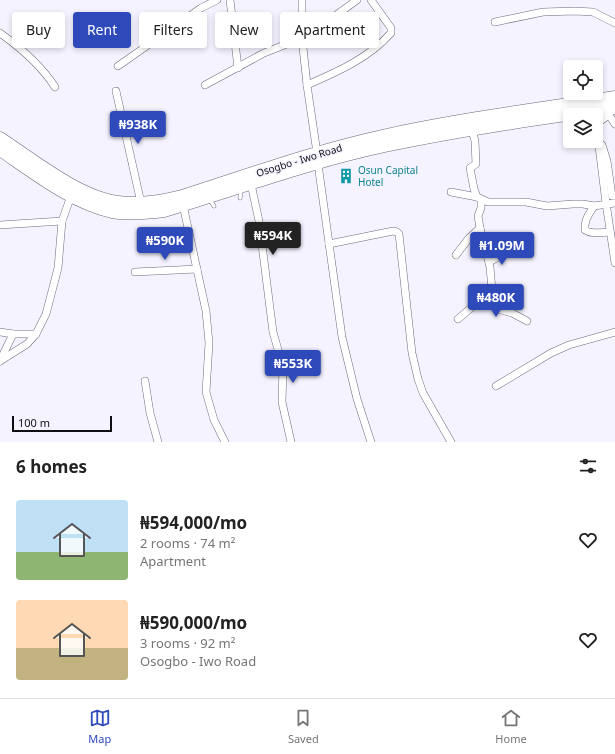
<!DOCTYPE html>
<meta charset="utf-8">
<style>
:root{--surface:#fff;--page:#f2f2f2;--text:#222;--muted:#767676;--line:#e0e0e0;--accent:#2e49ba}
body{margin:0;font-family:"Noto Sans",sans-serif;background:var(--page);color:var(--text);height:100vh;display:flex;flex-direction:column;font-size:15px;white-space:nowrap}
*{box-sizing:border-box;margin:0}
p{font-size:13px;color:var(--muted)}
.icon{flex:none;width:22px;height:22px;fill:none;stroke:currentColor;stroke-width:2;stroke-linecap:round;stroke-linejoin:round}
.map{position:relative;height:442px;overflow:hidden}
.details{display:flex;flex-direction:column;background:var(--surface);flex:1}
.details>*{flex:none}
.guide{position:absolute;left:12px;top:12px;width:400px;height:36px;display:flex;gap:8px}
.controls{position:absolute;left:563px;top:60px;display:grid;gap:8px}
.controls a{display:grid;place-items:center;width:40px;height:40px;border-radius:4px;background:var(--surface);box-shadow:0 2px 6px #0003;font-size:20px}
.scale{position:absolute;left:12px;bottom:10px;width:100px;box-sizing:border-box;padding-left:4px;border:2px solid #0f0e14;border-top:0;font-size:11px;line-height:14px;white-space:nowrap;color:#0f0e14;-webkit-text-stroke:3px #f4f3ff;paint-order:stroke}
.price{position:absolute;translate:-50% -34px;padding:0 9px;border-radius:4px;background:var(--accent);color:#fff;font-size:13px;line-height:26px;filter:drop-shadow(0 1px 2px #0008)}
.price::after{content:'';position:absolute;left:50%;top:24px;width:12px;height:9px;margin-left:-6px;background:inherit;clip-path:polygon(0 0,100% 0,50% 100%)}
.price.selected{background:#222;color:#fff}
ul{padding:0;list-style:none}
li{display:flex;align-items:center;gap:12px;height:100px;padding:0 16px}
li span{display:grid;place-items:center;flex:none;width:112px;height:80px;border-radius:4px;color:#555}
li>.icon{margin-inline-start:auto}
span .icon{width:48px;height:48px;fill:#fffc;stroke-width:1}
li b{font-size:17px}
h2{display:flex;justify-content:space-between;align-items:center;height:48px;padding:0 16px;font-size:17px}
.pill{padding:0 14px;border-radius:4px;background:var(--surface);box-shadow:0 2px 6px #0003;font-size:14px;line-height:36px}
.pill.selected{background:var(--accent);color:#fff}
.dock{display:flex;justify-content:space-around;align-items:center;height:56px;border-top:1px solid var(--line);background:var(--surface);font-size:11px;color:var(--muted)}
.dock a{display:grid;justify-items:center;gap:2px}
.dock .selected{color:var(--accent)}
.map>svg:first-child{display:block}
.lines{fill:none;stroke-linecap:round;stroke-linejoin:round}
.service-casing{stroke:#6c6a7b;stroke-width:4.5}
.minor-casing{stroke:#6c6a7b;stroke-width:8}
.primary-casing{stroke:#6c6a7b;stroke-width:13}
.service{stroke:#fff;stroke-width:3.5}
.minor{stroke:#fff;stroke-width:7}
.primary{stroke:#fff;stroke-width:12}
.labels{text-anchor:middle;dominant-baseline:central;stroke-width:3;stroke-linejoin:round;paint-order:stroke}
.street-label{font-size:10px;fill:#0f0e14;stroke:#f4f3ff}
.culture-label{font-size:10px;fill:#0d838f;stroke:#f4f3ff;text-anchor:start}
</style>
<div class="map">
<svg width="615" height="442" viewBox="0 0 615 442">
<rect width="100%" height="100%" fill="#f4f3ff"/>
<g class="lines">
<g class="service-casing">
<g id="service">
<path d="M240,198L241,189"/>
<path d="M210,200L214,206"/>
</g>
</g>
<g class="minor-casing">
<g id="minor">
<path d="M230,0L238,68"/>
<path d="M302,0V38L307,85L317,153"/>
<path d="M495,22L543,12L575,11L593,12L615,23"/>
<path d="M0,33C21,48 41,65 55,87"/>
<path d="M118,66L201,8L217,0"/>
<path d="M205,85L264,53L302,38L321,26L357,0"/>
<path d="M307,85C337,72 369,58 391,33V28L371,0"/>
<path d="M116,91L141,203"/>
<path d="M596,122L606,203L615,263"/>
<path d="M599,122L609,115L615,124"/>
<path d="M472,130L475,141L476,164L470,168L474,189L477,197L488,202H526L547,206L573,204H583L594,206L615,203"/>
<path d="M602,145L607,161L612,196H615"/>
<path d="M318,164L342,337L357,399L371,442"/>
<path d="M251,184L259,221L273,332L283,367L282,402L291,442"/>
<path d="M451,192L477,197"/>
<path d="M481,200V208L478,216L480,228L490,267L492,290L501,310L512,313L527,321"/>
<path d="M183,205L206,311L209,343L206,392L214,420L225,442"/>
<path d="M594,206C589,214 584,220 585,230C592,235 602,232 610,232"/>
<path d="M0,225L62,221"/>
<path d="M329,244L393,231L397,232L399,234L412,353L418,379L423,393L451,442"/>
<path d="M456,255L469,238L480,228"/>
<path d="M489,262C497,258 505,251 515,254"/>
<path d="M135,272L197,269"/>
<path d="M458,319L492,290"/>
<path d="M0,332L13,334H36"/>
<path d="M0,361L27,344L36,334L46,314L58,268L62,221L71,196"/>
<path d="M0,361L13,334"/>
<path d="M145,381L150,413L158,442"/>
<path d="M496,386L551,353L569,345L615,332"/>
</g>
</g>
<g class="primary-casing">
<g id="primary">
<path d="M0,138C32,159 79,197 118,202C140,205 161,201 182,196C248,175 314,151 382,136C459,119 537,109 615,97"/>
<path d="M0,150C34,173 72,203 112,212C129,215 147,213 164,211C237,189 310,162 385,146C461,130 538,119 615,108"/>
</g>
</g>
<use href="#service" class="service"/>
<use href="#minor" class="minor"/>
<use href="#primary" class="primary"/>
</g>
<defs>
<g id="building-bare" transform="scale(1.2)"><path d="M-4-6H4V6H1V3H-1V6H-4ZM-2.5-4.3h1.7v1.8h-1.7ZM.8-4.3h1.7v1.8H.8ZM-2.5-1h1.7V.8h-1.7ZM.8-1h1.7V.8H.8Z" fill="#0f9aa8" stroke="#f4f3ff" stroke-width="2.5" paint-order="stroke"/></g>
</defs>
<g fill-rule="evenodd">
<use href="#building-bare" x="346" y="176"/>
</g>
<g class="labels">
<g class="street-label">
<text transform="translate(299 160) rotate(-17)">Osogbo - Iwo Road</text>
</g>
<g class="culture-label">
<text x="358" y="170">Osun Capital<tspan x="358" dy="12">Hotel</tspan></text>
</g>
</g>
</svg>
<div class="controls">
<a><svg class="icon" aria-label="locate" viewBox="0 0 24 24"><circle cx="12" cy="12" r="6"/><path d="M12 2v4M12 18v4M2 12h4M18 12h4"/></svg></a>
<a><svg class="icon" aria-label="layers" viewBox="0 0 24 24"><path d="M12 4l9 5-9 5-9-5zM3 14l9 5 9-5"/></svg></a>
</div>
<div class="scale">100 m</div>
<b class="price" style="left:138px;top:145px">₦938K</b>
<b class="price selected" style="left:273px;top:256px">₦594K</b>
<b class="price" style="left:165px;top:261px">₦590K</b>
<b class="price" style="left:502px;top:266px">₦1.09M</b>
<b class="price" style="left:496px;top:318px">₦480K</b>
<b class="price" style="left:293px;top:384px">₦553K</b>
<div class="guide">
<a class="pill">Buy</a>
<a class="pill selected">Rent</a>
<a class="pill">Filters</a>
<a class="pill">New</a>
<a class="pill">Apartment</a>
</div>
</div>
<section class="details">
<h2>6 homes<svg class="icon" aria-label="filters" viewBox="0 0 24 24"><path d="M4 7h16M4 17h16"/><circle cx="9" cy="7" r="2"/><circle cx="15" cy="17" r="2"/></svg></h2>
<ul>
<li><span style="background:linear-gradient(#bfe0f5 65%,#8fb573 0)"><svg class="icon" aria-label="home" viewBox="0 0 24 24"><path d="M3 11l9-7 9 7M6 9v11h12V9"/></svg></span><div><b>₦594,000/mo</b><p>2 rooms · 74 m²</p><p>Apartment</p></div><svg class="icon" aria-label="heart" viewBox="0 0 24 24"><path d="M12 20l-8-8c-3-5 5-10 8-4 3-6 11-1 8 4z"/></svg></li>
<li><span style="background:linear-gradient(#ffd9b3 60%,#c2b280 0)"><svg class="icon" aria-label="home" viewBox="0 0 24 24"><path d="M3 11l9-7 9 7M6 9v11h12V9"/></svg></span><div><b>₦590,000/mo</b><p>3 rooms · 92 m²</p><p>Osogbo - Iwo Road</p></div><svg class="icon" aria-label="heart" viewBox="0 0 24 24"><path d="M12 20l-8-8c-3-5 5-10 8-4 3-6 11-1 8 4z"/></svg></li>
</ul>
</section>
<nav class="dock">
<a class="selected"><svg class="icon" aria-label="map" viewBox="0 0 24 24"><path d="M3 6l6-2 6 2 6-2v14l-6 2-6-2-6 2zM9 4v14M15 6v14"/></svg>Map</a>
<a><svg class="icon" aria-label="saved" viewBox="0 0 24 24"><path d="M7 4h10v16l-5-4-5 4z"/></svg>Saved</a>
<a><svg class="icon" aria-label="home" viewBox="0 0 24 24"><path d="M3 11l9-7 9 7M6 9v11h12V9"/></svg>Home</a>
</nav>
